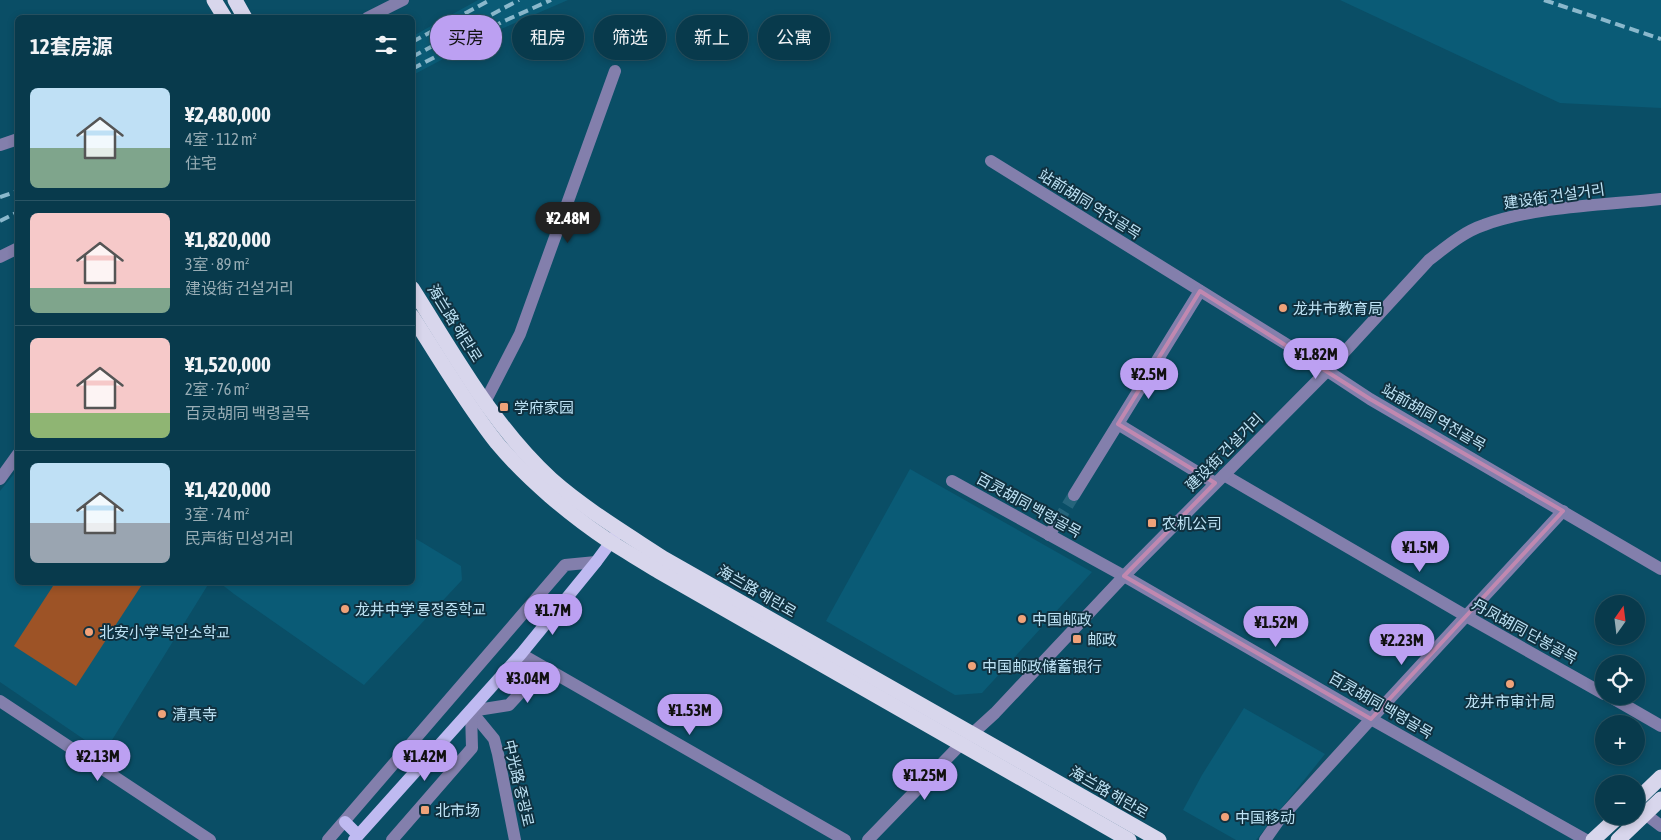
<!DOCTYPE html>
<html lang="zh">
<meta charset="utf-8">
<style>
:root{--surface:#083a4c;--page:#114153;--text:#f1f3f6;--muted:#98adb5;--line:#295464;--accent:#bca0f2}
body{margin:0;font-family:"Asap Condensed","Noto Sans SC","Noto Sans KR",sans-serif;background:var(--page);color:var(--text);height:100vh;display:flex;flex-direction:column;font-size:19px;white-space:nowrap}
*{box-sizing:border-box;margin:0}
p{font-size:16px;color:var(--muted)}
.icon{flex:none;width:28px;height:28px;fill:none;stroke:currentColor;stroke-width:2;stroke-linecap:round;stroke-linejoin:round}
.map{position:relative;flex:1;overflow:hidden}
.sheet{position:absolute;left:15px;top:15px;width:400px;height:570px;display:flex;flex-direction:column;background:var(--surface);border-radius:8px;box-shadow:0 2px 8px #0003,0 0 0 1px var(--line)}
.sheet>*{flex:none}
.banner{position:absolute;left:430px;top:15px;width:475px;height:45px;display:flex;gap:10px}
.needle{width:32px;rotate:14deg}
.buttons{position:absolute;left:1595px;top:595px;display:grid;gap:10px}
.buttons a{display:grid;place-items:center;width:50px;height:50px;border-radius:50%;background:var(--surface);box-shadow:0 2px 8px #0003,0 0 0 1px var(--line);font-size:25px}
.price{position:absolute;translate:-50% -42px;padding:0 11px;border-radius:18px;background:var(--accent);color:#111;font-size:16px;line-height:32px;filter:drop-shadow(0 1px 2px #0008)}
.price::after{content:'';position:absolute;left:50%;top:30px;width:15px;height:11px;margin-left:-8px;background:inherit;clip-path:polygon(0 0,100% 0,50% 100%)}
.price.current{background:#222;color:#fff}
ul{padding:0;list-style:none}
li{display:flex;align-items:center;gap:15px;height:125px;padding:0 15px}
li+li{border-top:1px solid var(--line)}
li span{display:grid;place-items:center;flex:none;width:140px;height:100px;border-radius:8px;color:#555}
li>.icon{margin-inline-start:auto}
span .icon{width:60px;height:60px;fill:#fffc;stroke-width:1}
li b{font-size:21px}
h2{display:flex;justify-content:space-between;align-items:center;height:60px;padding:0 15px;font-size:21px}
.tag{padding:0 18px;border-radius:22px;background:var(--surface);box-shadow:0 2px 8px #0003,0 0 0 1px var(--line);font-size:18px;line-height:45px}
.tag.current{background:var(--accent);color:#111}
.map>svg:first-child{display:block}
.built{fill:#0a5b76}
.pitch{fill:#9d5326}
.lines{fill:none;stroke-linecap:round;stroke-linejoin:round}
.minor-tunnel{stroke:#25647b;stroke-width:12;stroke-dasharray:12 6;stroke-linecap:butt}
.minor{stroke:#837fac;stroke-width:12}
.major{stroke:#bfbaf1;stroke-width:12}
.highway{stroke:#d8d6ec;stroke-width:15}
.rail{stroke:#8ab8cc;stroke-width:4;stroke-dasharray:10 5;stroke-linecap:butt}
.marked{fill:none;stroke:#c088b0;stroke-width:4;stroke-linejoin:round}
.poi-dot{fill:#f0a279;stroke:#103140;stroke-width:2}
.labels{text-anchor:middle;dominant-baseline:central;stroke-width:4;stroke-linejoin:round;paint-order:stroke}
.street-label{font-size:15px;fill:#bee3f5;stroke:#103140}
.poi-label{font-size:15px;fill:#bee3f5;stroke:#103140;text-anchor:start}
</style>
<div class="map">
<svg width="1661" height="840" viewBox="0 0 1661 840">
<rect width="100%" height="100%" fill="#0a4e66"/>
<g class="built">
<path d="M478,0H568L492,33L413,75V36Z"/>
<path d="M1340,0H1661V108L1560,103Z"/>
<path d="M910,469L1092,572L982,693L955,695L826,621Z"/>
<path d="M17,470L18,582L209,583L104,753L0,682V491Z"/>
<path d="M413,537L461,566L462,580L364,685L234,594L220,583L412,582Z"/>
<path d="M1244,708L1325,754L1256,840H1236L1183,810L1202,775Z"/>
</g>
<path class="pitch" d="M55,583H143L76,686L14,646Z"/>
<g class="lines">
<path class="minor-tunnel" d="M1058,521L1074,495"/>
<g class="minor">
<path d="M367,18L403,0"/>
<path d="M0,145L18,139"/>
<path d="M991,161L1291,347L1370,399L1661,569"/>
<path d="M0,257L18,248"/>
<path d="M485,402L520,334L615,71"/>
<path d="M1118,424L1215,483"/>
<path d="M1224,475L1466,616L1604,694"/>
<path d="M0,479L18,454"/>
<path d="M952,481L1124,576L1371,719L1586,840"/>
<path d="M1074,495L1200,291"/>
<path d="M1049,535L1058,521"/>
<path d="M521,654L845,840"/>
<path d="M1609,696L1661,726"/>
<path d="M0,701L210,840"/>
<path d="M471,711L494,739L498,754L515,840"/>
<path d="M471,711L509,705L530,682L521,654"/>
<path d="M1636,807L1661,826"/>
<path d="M328,840L565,565L596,562"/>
<path d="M392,840L472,748L471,711"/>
<path d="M868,840L961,744L995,713L1124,576L1327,371L1429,260C1446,247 1463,232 1484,225C1536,206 1605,205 1661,199"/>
<path d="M1265,840L1279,820L1371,719L1563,511"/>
</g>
<g class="major">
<path d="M345,822L358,835"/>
<path d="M354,840L521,654L596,562L616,535"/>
</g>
<g class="highway">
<path d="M214,0L225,18"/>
<path d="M235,0L245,18"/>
<path d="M412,288C454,354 493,426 551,479C585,509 625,533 663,558L1159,840"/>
<path d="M412,316C440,359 466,404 497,443C527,479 570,515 609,541C625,551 642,561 658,571L1129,840"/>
<path d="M1636,801L1661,777"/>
<path d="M1593,840L1619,816"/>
<path d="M1618,840L1661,799"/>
</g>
<g class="rail">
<path d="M1544,0L1661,39"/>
<path d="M412,42L490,0"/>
<path d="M412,57L519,0"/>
<path d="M412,69L502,22L551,0"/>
<path d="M0,197L18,191"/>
<path d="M0,221L18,212"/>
</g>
</g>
<path class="marked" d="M1200,291L1370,399L1563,511L1371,719L1124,576L1215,483L1118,424Z"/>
<g class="poi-dot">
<circle cx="1283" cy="308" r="5"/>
<rect x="499" y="402" width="10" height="10" rx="2.5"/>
<rect x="1147" y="518" width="10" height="10" rx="2.5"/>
<circle cx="345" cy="609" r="5"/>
<circle cx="1022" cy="619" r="5"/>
<circle cx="89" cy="632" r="5"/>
<rect x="1072" y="634" width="10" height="10" rx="2.5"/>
<circle cx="972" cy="666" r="5"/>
<circle cx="1510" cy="684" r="5"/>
<circle cx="162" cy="714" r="5"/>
<rect x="420" y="805" width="10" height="10" rx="2.5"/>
<circle cx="1225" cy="817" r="5"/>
</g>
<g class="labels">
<g class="street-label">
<text transform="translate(1554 196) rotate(-8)">建设街 건설거리</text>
<text transform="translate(1090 204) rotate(32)">站前胡同 역전골목</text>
<text transform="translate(455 323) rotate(58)">海兰路 해란로</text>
<text transform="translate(1434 417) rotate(30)">站前胡同 역전골목</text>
<text transform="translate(1224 452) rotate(-45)">建设街 건설거리</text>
<text transform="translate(1029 505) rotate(29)">百灵胡同 백령골목</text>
<text transform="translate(757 591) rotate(30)">海兰路 해란로</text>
<text transform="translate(1525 631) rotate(29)">丹凤胡同 단봉골목</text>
<text transform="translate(1381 705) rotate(30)">百灵胡同 백령골목</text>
<text transform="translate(519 783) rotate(77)">中光路 중광로</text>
<text transform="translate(1109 792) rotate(30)">海兰路 해란로</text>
</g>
<g class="poi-label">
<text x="1293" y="308">龙井市教育局</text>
<text x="514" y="407">学府家园</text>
<text x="1162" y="523">农机公司</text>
<text x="355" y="609">龙井中学 룡정중학교</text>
<text x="1032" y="619">中国邮政</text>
<text x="99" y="632">北安小学 북안소학교</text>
<text x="1087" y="639">邮政</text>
<text x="982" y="666">中国邮政储蓄银行</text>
<text x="1510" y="701" text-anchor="middle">龙井市审计局</text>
<text x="172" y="714">清真寺</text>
<text x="435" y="810">北市场</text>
<text x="1235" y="817">中国移动</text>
</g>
</g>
</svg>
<div class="buttons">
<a><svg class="needle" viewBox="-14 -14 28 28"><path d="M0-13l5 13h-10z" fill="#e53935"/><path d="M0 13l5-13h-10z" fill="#98adb5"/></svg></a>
<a><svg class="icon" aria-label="locate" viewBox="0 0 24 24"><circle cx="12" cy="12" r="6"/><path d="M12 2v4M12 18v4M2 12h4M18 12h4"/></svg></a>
<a>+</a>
<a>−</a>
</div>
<b class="price current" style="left:568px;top:244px">¥2.48M</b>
<b class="price" style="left:1316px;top:380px">¥1.82M</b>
<b class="price" style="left:1149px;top:400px">¥2.5M</b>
<b class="price" style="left:1420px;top:573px">¥1.5M</b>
<b class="price" style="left:553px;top:636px">¥1.7M</b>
<b class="price" style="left:1276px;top:648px">¥1.52M</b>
<b class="price" style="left:1402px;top:666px">¥2.23M</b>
<b class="price" style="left:528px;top:704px">¥3.04M</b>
<b class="price" style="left:690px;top:736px">¥1.53M</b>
<b class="price" style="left:98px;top:782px">¥2.13M</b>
<b class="price" style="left:425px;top:782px">¥1.42M</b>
<b class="price" style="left:925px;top:801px">¥1.25M</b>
<div class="banner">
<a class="tag current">买房</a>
<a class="tag">租房</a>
<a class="tag">筛选</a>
<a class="tag">新上</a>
<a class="tag">公寓</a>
</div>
<section class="sheet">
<h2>12套房源<svg class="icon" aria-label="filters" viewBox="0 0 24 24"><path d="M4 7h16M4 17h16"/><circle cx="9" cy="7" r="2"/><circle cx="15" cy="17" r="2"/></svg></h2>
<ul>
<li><span style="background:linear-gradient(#bfe0f5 60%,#7fa58c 0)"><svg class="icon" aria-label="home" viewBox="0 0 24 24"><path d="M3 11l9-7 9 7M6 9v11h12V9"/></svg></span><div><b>¥2,480,000</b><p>4室 · 112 m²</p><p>住宅</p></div></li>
<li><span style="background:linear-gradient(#f6c9c9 75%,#7fa58c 0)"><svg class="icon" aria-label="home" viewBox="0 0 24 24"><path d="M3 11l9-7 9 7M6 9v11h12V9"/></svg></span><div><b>¥1,820,000</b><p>3室 · 89 m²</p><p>建设街 건설거리</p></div></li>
<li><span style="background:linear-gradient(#f6c9c9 75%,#8fb573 0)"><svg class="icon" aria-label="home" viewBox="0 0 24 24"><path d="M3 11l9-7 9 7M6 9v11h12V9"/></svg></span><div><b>¥1,520,000</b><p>2室 · 76 m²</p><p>百灵胡同 백령골목</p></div></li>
<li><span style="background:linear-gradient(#bfe0f5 60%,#9aa5b1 0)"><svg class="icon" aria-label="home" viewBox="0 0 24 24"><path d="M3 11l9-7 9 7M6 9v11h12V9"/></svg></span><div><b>¥1,420,000</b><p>3室 · 74 m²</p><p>民声街 민성거리</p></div></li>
</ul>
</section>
</div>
